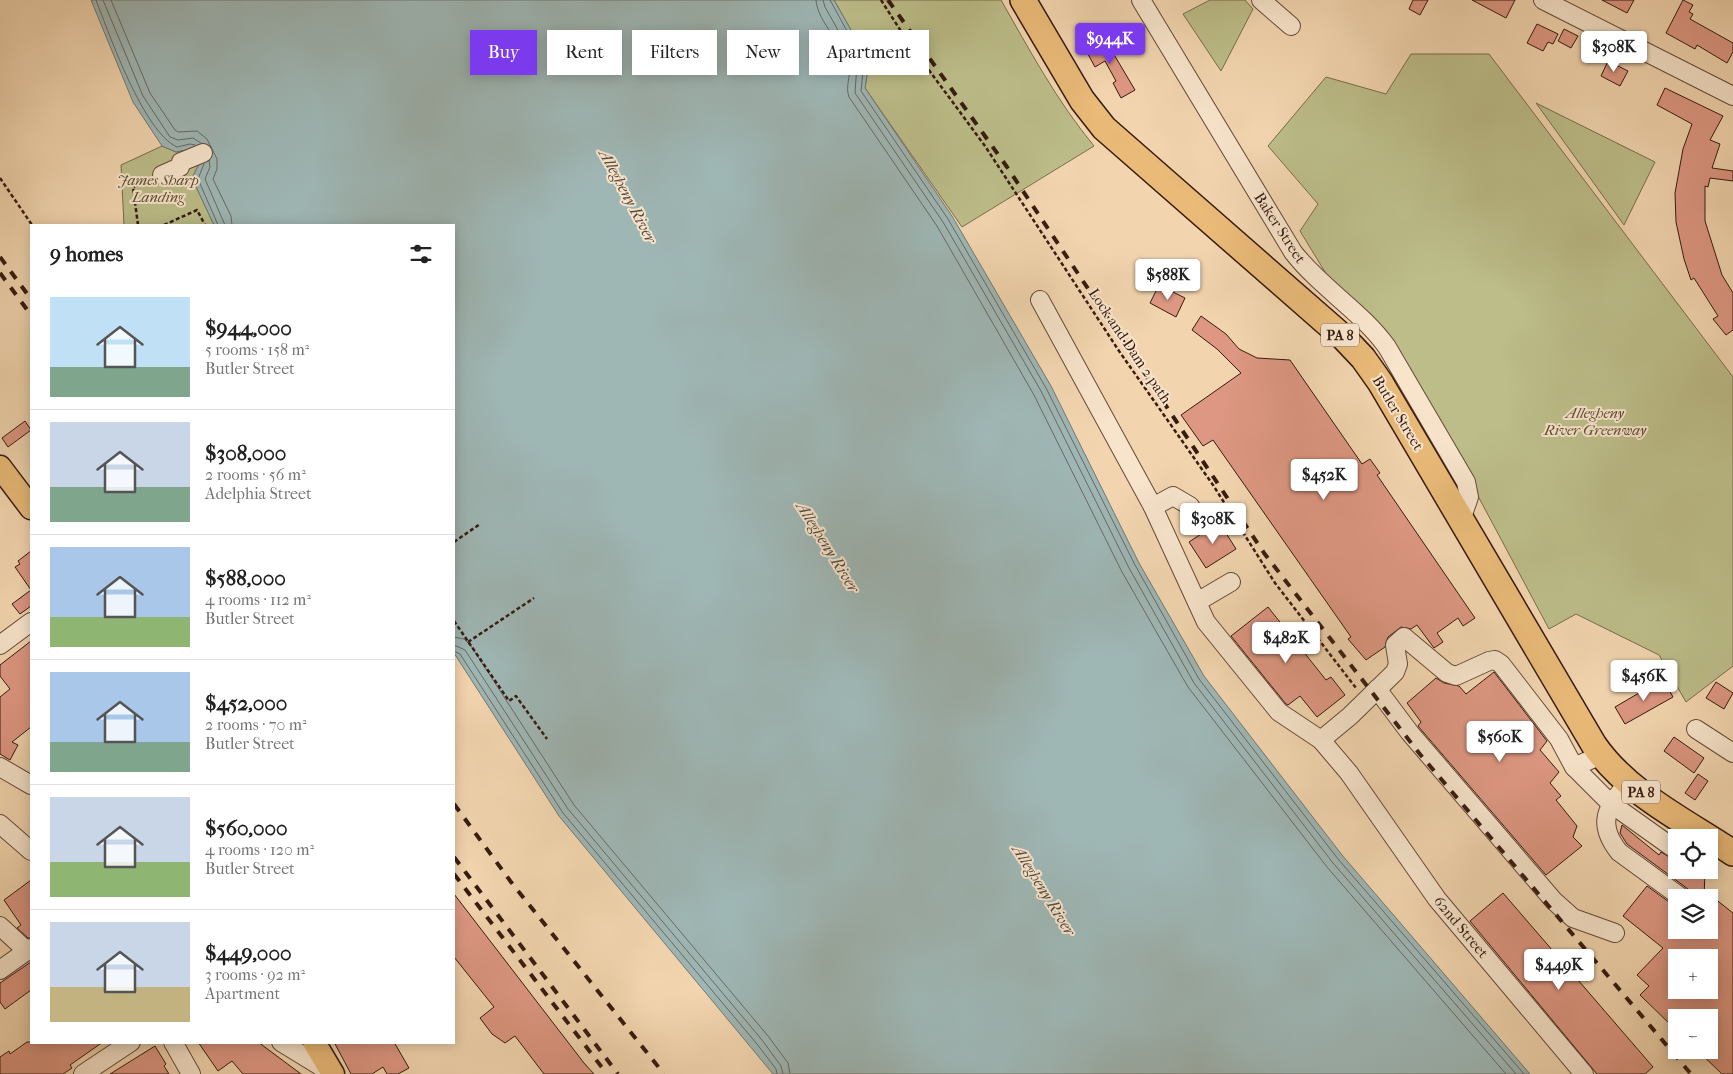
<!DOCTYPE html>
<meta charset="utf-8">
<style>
:root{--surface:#fff;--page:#f6f6f6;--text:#222;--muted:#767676;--line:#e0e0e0;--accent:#7c3aed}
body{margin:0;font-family:"IM FELL French Canon",serif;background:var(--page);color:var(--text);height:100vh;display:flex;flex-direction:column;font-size:19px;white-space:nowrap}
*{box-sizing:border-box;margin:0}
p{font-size:16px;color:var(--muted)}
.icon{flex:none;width:28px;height:28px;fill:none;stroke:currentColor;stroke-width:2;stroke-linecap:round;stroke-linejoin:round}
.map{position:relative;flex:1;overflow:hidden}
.drawer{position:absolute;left:30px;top:224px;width:425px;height:820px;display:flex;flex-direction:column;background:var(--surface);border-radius:0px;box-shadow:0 2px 12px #0003}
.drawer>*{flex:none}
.top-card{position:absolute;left:470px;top:30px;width:475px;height:45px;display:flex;gap:10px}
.controls{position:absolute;left:1668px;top:829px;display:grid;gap:10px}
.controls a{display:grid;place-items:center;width:50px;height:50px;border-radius:0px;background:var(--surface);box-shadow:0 2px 12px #0003;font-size:25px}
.price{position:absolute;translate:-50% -42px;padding:0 11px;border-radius:5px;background:#fff;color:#222;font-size:16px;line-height:32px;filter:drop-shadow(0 1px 2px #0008)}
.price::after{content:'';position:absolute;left:50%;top:30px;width:15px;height:11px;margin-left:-8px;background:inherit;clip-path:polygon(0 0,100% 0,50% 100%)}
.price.active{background:var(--accent);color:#fff}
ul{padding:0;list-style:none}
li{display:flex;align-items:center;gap:15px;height:125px;padding:0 20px}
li+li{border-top:1px solid var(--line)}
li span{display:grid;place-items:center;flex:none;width:140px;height:100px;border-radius:0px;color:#555}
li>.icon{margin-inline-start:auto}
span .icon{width:60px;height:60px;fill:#fffc;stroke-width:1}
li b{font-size:21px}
h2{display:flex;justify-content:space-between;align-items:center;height:60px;padding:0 20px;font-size:21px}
.tag{padding:0 18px;border-radius:0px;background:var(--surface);box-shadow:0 2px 12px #0003;font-size:18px;line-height:45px}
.tag.active{background:var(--accent);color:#fff}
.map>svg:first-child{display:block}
.green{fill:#bcbd89;stroke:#796c4c}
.water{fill:#9eb6b4;stroke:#747872}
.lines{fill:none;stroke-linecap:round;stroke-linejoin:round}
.shore{stroke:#6a6862;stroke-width:1}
.building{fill:#dd9782;stroke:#361b10;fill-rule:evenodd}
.minor-casing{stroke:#654a38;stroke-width:20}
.major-casing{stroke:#361b10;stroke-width:25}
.highway-casing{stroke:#361b10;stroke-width:28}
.path{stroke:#361b10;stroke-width:2.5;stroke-dasharray:4 2.5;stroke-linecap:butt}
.minor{stroke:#f7e4cb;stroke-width:18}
.major{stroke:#e9ba78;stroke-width:22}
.highway{stroke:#e9ba78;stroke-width:25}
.rail{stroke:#361b10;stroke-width:4;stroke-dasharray:9 9;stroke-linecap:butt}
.labels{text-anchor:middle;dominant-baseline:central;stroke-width:4;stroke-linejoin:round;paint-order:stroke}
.shield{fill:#f7e4cb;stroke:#705748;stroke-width:1}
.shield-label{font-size:14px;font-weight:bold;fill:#361b10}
.park-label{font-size:15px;font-style:italic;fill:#5e4c34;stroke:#f7e4cb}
.street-label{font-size:15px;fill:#361b10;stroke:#f7e4cb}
.water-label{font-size:16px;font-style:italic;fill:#554a41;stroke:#f7e4cb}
</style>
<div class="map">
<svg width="1733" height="1074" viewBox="0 0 1733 1074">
<rect width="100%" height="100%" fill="#f2d5af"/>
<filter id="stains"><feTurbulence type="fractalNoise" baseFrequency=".004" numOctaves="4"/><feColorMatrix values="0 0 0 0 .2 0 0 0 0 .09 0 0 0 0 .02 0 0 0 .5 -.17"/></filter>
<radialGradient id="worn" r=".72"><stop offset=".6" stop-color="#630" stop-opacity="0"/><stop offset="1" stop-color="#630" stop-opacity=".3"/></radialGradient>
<g class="green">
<path d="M834,0H1001C1030,51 1057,101 1094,146L962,227L865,88L869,62Z"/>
<path d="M1210,0H1245L1253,9L1221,71L1183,14Z"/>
<path d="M1411,54H1489L1733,377V666L1686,702L1659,655L1576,614L1549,629L1440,425L1336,290L1300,231L1318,204L1268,146L1326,77L1386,94Z"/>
<path d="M1536,103L1655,162L1624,225Z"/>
<path d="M162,146L176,152L192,149L199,164L192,178L214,225H124L121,165Z"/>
</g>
<path class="water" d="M91,0H834L869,62L865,88L952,216L1051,386L1139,563L1204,676L1342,855L1530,1074H773L559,816L454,653V225H214L192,178L199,164L191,149L176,152L162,146L133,102Z"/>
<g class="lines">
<g class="shore">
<path d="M96,0C110,36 143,131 177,147L190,144L195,145"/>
<path d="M103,0L143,96L170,137L178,140L193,138L201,143"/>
<path d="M111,0L150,93L175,130L178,132L197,131L207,139L217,159V169L213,179L231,216L232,225"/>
<path d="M816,0C817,22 846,47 849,66C851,77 845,86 849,97L937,226L1034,395L1122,572L1188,687L1327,867L1506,1074"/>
<path d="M823,0L825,7L857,64L855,93L943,222L1041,391L1129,568L1194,683L1333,863L1516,1074"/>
<path d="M830,0L864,62L861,91L948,219L1046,388L1135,565L1199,679L1338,859L1524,1074"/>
<path d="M209,160L210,167L205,179L225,225"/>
<path d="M204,164L198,179L218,225"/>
<path d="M454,637L464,639L471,646L574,805L768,1036L788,1063L790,1074"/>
<path d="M454,645L465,650L568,809L762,1040L781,1066L783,1074"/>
<path d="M454,651L460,654L563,813L757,1044L776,1069L777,1074"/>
</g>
</g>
<g class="building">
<path d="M1413,0H1428L1420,15L1409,9Z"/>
<path d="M1472,0H1515L1506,18Z"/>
<path d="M1602,0H1634L1627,13Z"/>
<path d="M1683,0L1693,5L1689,12L1693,14L1690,19L1733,43V52L1727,63L1697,45L1695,49L1666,33Z"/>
<path d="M1537,24L1558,34L1553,44L1548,42L1543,51L1527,43Z"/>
<path d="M1564,29L1578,36L1571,48L1558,41Z"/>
<path d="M1103,36L1135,90L1121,98L1113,83L1116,81L1105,61L1095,67L1084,47Z"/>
<path d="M1608,61L1628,71L1620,86L1601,76Z"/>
<path d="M1665,88L1723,116L1710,140L1720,144L1712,168L1733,171V181L1710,178L1708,187L1705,186V221L1722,275L1733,293V330L1726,335L1713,319L1718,316L1694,278L1691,280L1684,259L1676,222L1675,193L1683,149L1692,124L1657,105Z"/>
<path d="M1159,285L1185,298L1176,317L1150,303Z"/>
<path d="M1201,316L1226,334L1239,349L1257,358L1290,360L1362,464L1370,459L1380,473L1377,475L1475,618L1463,626L1458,618L1437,633L1443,642L1434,648L1417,625L1411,629L1401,627L1388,637L1385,647L1366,660L1348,639L1351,637L1213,440L1203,446L1181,415L1241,373L1217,349L1192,330Z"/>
<path d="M25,421L31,430L8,447L2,438Z"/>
<path d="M1219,522L1236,549L1206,568L1189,542Z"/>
<path d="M31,551V606L20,614L12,604L31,590L15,567L20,564L18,561Z"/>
<path d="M1268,607L1326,680L1331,677L1345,695L1317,717L1300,696L1288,705L1286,704L1231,636Z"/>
<path d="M31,641V727L12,742L18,745L10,760L0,754V697L10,689L0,676V665Z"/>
<path d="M1494,672L1547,741L1540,750L1559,772L1550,783L1561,796L1556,800L1577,826L1573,837L1582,846L1546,875L1418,726L1421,722L1407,703L1436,678L1444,683L1459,686L1466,694Z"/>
<path d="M1663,679L1673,697L1625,724L1615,707Z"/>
<path d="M1716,682L1733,693L1724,709L1706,698Z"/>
<path d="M1674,737L1704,758L1694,773L1664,751Z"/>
<path d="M1698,774L1708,781L1695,800L1685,793Z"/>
<path d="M1622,825L1659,855L1661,852L1676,861V870L1705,872L1704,898H1692L1688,889L1627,844L1620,833Z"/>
<path d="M31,880V938H28L17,928L21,925L4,900Z"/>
<path d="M1647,886L1676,907V930H1709V894L1733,913V1074H1722L1697,1050H1709V1018H1676V1030L1640,995L1649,986L1637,975L1663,948L1623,916ZM1676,958H1709V990H1676Z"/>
<path d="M1503,893L1653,1067L1645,1074H1597L1470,921Z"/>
<path d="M454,894L584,1063L594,1074H544L515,1036L505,1043L492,1034L480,1018L494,1007L454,957Z"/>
<path d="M31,962V990L5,1009L0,1002V983Z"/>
<path d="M27,1042H103L70,1065L72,1068L63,1074H0V1057L9,1051L10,1054Z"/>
<path d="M198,1042H258L301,1074H243L232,1061L218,1071Z"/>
<path d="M334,1042H394L409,1068L398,1074H387L383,1067L372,1074H351Z"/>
<path d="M155,1046L166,1064L164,1066L169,1074H110Z"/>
</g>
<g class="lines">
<g class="minor-casing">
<g id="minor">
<path d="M1141,0L1293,252C1321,288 1361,311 1387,347L1466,482L1469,497L1461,520"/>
<path d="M1261,0L1291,26"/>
<path d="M1543,0L1733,96"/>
<path d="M162,175L180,167L181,162L203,153"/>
<path d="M1040,300L1153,507L1206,622L1279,712L1321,740"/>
<path d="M1153,507L1173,496L1190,506L1197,517"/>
<path d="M1197,602L1231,582"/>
<path d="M0,645L31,622"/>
<path d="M1377,689L1410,733L1554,901L1573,918L1615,933"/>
<path d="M1696,729L1733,753"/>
<path d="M0,767L31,785"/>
<path d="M1574,767L1610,803L1676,850"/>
<path d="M1628,783C1607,807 1596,823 1619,852L1682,898"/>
<path d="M0,824L31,851"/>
<path d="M0,926L27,951"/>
<path d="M0,970L31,948"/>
<path d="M173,1042L191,1074"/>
<path d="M281,1042L333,1074"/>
<path d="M83,1074L131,1042"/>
<path d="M1584,1074L1437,899L1349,773L1321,740L1350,716L1395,672L1398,664L1395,645L1404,637L1447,673L1456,676L1489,661L1495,660L1501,664L1559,739L1574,767L1601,755"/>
</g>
</g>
<g class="major-casing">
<g id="major">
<path d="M0,467L31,508"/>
<path d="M314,1042L333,1074"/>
</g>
</g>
<g class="highway-casing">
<path id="highway" d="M1023,0L1082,100L1104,128L1344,338L1363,358L1380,382L1594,745C1627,793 1685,821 1733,853"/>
</g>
<g class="path">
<path d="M881,0L906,39L985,146L1119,351L1213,485L1275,583L1356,688"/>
<path d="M0,178L32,225"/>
<path d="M138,225L133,187L149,180"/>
<path d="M164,225L197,210L205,225"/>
<path d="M454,542L480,524"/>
<path d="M454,621L509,701L516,696L547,739"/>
<path d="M468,642L534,598"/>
</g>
<use href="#minor" class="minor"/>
<use href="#major" class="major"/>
<use href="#highway" class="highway"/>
<g class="rail">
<path d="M888,0L1007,167L1264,553L1419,753L1691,1074"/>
<path d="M0,257L31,299"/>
<path d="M0,273L31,315"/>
<path d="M454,804L511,882L664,1074"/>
<path d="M454,857L618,1074"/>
<path d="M454,874L607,1074"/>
</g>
</g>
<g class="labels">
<g class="shield">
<rect x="1321" y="323.5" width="38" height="23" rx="4"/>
<rect x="1622" y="780.5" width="38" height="23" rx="4"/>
</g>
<g class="shield-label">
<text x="1340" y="335">PA 8</text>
<text x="1641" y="792">PA 8</text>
</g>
<g class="park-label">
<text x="158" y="180">James Sharp<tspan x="158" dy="17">Landing</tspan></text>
<text x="1595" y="413">Allegheny<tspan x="1595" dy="17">River Greenway</tspan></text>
</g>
<g class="street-label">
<text transform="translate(1280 228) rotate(57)">Baker Street</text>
<text transform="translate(1130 346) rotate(56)">Lock and Dam 2 path</text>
<text transform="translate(1398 413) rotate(59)">Butler Street</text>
<text transform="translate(1461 927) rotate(50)">62nd Street</text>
</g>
<g class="water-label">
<text transform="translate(628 196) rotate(62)">Allegheny River</text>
<text transform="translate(828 547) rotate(58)">Allegheny River</text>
<text transform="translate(1044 890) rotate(58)">Allegheny River</text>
</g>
</g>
<rect width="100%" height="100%" filter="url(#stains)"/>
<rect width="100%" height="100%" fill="url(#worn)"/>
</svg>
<div class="controls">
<a><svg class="icon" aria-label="locate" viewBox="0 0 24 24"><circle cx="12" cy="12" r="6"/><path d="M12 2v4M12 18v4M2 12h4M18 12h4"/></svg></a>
<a><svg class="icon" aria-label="layers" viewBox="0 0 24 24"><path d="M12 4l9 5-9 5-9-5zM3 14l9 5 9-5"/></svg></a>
<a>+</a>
<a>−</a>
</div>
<b class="price active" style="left:1110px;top:65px">$944K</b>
<b class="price" style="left:1614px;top:73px">$308K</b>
<b class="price" style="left:1168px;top:301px">$588K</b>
<b class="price" style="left:1324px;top:501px">$452K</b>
<b class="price" style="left:1213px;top:545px">$308K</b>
<b class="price" style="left:1286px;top:664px">$482K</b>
<b class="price" style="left:1644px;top:702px">$456K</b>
<b class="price" style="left:1500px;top:763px">$560K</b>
<b class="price" style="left:1559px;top:991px">$449K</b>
<div class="top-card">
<a class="tag active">Buy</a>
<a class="tag">Rent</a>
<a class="tag">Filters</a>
<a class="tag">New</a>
<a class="tag">Apartment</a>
</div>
<section class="drawer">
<h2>9 homes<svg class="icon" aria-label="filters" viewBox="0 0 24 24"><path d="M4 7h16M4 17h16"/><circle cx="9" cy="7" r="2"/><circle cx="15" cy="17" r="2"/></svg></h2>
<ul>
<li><span style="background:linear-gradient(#bfe0f5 70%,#7fa58c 0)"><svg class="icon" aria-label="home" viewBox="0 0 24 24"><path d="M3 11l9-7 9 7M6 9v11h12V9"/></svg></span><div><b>$944,000</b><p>5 rooms · 158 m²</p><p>Butler Street</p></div></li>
<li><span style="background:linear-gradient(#c9d6e8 65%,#7fa58c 0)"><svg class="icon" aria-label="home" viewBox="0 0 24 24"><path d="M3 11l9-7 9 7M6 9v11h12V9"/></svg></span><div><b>$308,000</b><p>2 rooms · 56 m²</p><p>Adelphia Street</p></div></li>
<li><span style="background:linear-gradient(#a9c7e8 70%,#8fb573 0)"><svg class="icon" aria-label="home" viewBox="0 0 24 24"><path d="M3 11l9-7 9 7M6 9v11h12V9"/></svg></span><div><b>$588,000</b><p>4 rooms · 112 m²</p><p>Butler Street</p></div></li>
<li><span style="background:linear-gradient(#a9c7e8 70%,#7fa58c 0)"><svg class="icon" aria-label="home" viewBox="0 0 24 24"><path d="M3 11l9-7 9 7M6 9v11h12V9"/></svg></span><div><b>$452,000</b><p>2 rooms · 70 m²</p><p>Butler Street</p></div></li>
<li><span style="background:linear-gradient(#c9d6e8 65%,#8fb573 0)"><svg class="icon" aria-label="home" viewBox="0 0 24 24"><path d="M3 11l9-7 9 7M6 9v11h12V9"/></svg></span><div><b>$560,000</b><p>4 rooms · 120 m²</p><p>Butler Street</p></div></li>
<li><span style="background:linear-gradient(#c9d6e8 65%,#c2b280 0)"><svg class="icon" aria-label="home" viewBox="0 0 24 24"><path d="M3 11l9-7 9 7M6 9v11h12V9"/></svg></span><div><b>$449,000</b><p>3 rooms · 92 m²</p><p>Apartment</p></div></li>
</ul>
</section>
</div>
